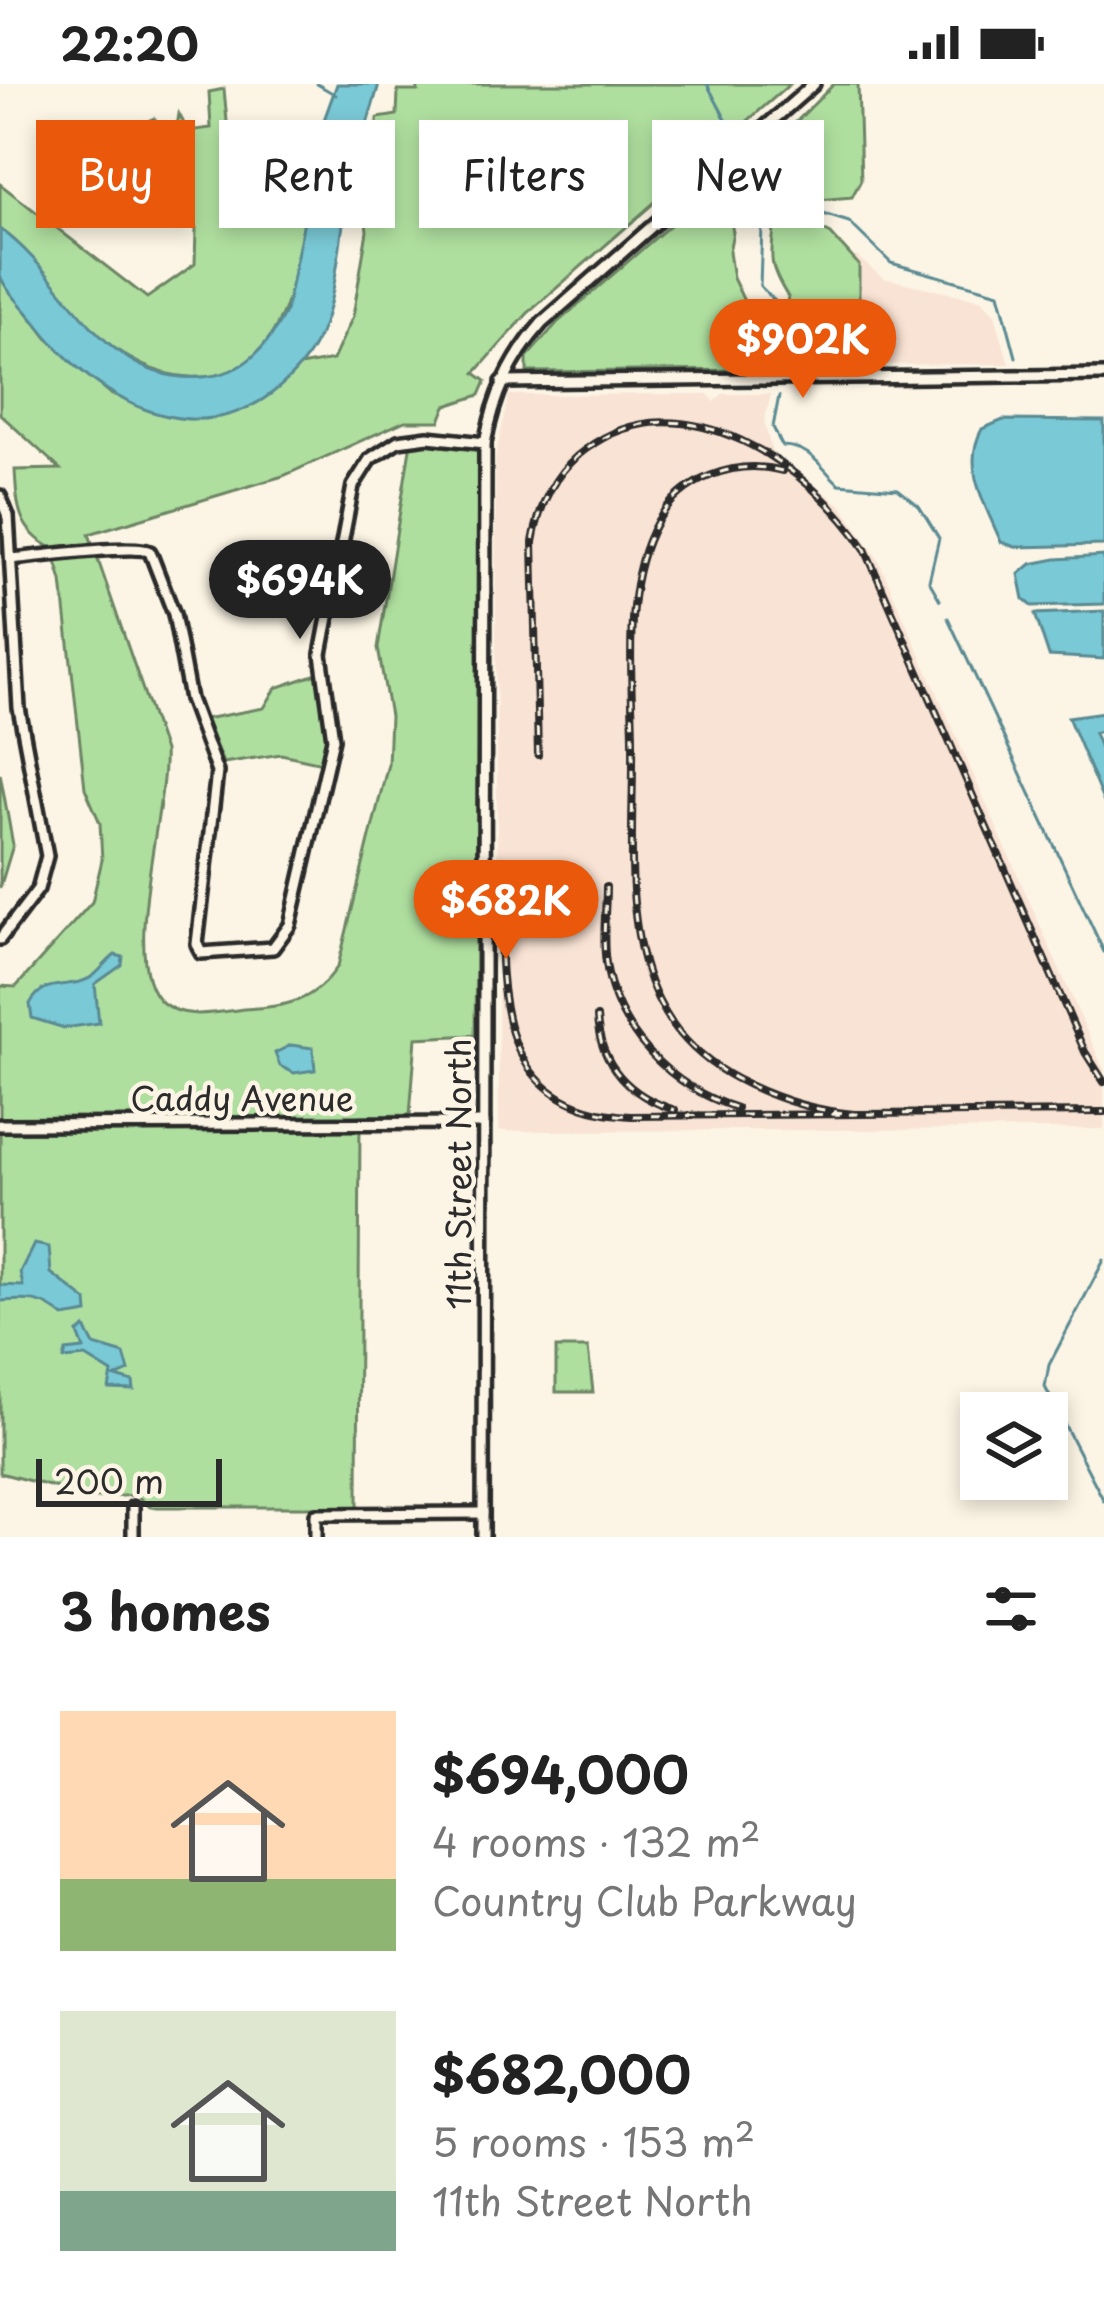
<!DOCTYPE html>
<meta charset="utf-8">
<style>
:root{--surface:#fff;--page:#f6f6f6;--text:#222;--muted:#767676;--accent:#ea580c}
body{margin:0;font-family:"Playpen Sans",sans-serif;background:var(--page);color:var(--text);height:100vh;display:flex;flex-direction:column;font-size:45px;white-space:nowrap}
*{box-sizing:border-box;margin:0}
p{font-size:39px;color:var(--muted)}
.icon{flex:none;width:66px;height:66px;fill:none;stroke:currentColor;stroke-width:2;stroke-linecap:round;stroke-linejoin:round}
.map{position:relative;height:1453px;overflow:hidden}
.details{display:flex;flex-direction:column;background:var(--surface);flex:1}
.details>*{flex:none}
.banner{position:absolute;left:36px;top:36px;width:1032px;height:108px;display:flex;gap:24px}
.fabs{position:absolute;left:960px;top:1308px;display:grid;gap:24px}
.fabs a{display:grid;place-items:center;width:108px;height:108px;border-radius:0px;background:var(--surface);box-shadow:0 6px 18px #0003;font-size:60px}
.scale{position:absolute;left:36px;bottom:30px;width:186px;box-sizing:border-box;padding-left:12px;border:6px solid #2b2b2b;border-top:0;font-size:33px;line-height:42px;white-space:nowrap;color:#2b2b2b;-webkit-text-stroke:9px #fcf5e5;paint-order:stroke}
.price{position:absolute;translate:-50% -102px;padding:0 27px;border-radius:42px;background:var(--accent);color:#fff;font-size:39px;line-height:78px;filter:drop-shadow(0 3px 6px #0008)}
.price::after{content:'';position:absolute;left:50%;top:72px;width:36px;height:27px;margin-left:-18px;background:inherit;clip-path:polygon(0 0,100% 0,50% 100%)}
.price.current{background:#222;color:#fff}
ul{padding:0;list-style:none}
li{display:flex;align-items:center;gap:36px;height:300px;padding:0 60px}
li span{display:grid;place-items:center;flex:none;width:336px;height:240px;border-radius:0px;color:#555}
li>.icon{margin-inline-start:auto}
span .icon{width:144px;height:144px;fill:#fffc;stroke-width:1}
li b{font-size:51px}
h2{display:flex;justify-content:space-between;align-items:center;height:144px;padding:0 60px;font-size:51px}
.tag{padding:0 42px;border-radius:0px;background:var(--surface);box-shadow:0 6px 18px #0003;font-size:42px;line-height:108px}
.tag.current{background:var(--accent);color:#fff}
.status{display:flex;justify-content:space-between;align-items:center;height:84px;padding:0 60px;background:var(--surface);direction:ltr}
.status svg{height:33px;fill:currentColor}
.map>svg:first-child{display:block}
.built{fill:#f9e3d4}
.green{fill:#afdf9f;stroke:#6d8565;stroke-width:3}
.water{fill:#7ac9d6;stroke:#5a8a92;stroke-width:3}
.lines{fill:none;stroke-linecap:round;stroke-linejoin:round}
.stream{stroke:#5a8a92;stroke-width:3}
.minor-casing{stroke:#2b2b2b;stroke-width:18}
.minor{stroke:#fcf5e5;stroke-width:9}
.rail-casing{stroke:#2b2b2b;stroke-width:8}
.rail{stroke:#fcf5e5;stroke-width:3;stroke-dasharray:9;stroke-linecap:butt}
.labels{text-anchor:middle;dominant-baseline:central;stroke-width:9;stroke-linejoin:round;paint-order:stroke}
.street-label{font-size:33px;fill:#2b2b2b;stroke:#fcf5e5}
</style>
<div class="status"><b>22:20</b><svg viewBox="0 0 49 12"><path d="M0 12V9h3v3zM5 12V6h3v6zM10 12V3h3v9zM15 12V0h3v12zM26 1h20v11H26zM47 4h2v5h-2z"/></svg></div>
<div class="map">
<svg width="1104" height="1453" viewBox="0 0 1104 1453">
<rect width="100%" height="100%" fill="#fcf5e5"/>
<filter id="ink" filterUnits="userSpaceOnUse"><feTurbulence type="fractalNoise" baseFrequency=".00833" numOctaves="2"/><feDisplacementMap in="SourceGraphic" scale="24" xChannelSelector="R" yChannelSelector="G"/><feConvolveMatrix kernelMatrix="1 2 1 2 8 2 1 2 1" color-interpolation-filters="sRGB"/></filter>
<g filter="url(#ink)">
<g class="built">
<path d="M855,171L883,194L982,216L995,230L1009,280L859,281Z"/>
<path d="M708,310L715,318L722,310H771L764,338L772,368L843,423L878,475L1104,986V1045L499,1047L495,375L509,311Z"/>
</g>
<g class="green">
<path d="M417,0H790L528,229L475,289L486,297L480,311L446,322L440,337H405L283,392L89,450L164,667C168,725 117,882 163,919C185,937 218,928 244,925C287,922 313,919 338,882L388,680L390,632L378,564L411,358L480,367L475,951L416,954L410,1031L360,1032L358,1423H150L136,1411L95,1414L0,1389V902L16,903L92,818L102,776L100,739L85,704L62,497L52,464C18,447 17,422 15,386L60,385L0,330V192L47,254L112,311L264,313L300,282L333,276L353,232L367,147L361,91L378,34L397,31L398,7H418Z"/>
<path d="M834,0H858L861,96L852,113L807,117L796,105L801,69L796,38Z"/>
<path d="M224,5L228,48L288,53L305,47L318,60C301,137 304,300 190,293C153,291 120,272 93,246C60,215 38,171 0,145V100L147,214L195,180L196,144L188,139L195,90L186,63L136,58V50L146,48V38L154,34L167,49L176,48L179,30L188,47L211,44L209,8Z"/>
<path d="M722,96L733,148L729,168L733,194L744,217L746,286L527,288V273L558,238Z"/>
<path d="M794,131L831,150L859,181V265L845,282L792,283L790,254L782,239L788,213C770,184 769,176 775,140Z"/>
<path d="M317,590L329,640L322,679L281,670L223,679L205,635L264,624L276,604Z"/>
<path d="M0,689L13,761L0,804Z"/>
<path d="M556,1264H588L593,1308H556Z"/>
</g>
<g class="water">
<path d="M337,0H379C369,35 357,70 349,106C336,163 340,234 301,281C215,384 99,324 33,235C23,222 4,205 0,191C0,178 0,158 0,145C68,192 102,302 203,293C245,290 268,262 286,227L324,36Z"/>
<path d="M1003,336L1104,337V461L1015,463L1001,458C986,422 961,383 982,345Z"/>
<path d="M1104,472V520L1032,522L1024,515L1019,490L1031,480L1056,475Z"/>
<path d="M1104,527V575L1049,572L1035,530Z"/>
<path d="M1104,628V646L1094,649L1104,674V719L1068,633Z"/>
<path d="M115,871L123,873L122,881L95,900L99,939L64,944L32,934L30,920C44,895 61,904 83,897C97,893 104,879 115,871Z"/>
<path d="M291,961L313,964L315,986L294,989L280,982L275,969Z"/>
<path d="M34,1160L49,1163L51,1189L87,1217L88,1229L64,1233C43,1214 27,1215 0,1217V1201L23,1202L20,1188Z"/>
<path d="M85,1244L94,1261L124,1270L129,1287L116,1293L133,1298L134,1306L109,1305L112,1289L86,1273L64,1275L66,1267L84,1265L78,1249Z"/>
</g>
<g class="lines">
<g class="stream">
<path d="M317,0L336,11"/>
<path d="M707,0L732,47"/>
<path d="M764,83L791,120L849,138L891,179L999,209L1016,273"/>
<path d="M762,142L760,202L776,218L763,240L780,268L779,282"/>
<path d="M779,312L773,343L782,362C812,363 818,381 839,400L898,405L919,422L939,454L929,497L940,516"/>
<path d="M948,534L1104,868"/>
<path d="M1104,1176L1049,1281L1045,1303L1104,1417"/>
</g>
<g class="minor-casing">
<g id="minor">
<path d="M502,298L1104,291"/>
<path d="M0,412L8,432L19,624L47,772L38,805L0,855"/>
<path d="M11,475C35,473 138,459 150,468L174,530L190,615L217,688L197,860L201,869L273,864L290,841L333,655L321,570L353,402L370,375L398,357L428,353L485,359"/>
<path d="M0,1041L484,1039"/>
<path d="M133,1423V1453"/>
<path d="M316,1453V1430L483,1429"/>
<path d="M483,1453L485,359C494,313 510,275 542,239L814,0"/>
</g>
</g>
<use href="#minor" class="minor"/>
<g class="rail-casing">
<g id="rail">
<path d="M782,387C735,374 681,395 657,438C622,500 632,586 633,655C635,785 606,935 749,1001C783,1017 816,1027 854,1030"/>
<path d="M538,671L533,458C539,422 555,387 586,365C683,292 810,382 865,465L1085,968L1104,998"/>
<path d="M501,784C501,890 484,1025 631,1032L1104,1028"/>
<path d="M606,803C606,828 602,855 606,879C616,948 672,1004 737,1024"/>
<path d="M597,933C600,982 630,1012 675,1026"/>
</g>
</g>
<use href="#rail" class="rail"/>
</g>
</g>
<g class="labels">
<g class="street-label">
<text x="242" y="1013">Caddy Avenue</text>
<text transform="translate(457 1090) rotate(-90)">11th Street North</text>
</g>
</g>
</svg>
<div class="fabs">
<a><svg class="icon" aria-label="layers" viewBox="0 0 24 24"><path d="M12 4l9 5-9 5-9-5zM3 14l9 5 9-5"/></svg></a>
</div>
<div class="scale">200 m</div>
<b class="price" style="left:803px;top:317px">$902K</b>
<b class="price current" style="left:300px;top:558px">$694K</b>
<b class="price" style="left:506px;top:878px">$682K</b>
<div class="banner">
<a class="tag current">Buy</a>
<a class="tag">Rent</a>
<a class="tag">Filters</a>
<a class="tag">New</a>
</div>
</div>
<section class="details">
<h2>3 homes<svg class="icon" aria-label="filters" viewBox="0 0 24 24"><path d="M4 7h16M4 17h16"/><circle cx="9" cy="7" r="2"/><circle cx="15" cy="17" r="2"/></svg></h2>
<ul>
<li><span style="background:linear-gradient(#ffd9b3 70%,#8fb573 0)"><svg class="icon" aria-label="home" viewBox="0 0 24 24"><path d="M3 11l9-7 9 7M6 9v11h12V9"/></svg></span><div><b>$694,000</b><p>4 rooms · 132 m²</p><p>Country Club Parkway</p></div></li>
<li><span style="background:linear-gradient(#dfe7d0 75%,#7fa58c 0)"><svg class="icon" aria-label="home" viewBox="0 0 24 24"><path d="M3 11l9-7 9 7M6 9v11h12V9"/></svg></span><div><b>$682,000</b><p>5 rooms · 153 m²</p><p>11th Street North</p></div></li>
</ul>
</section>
